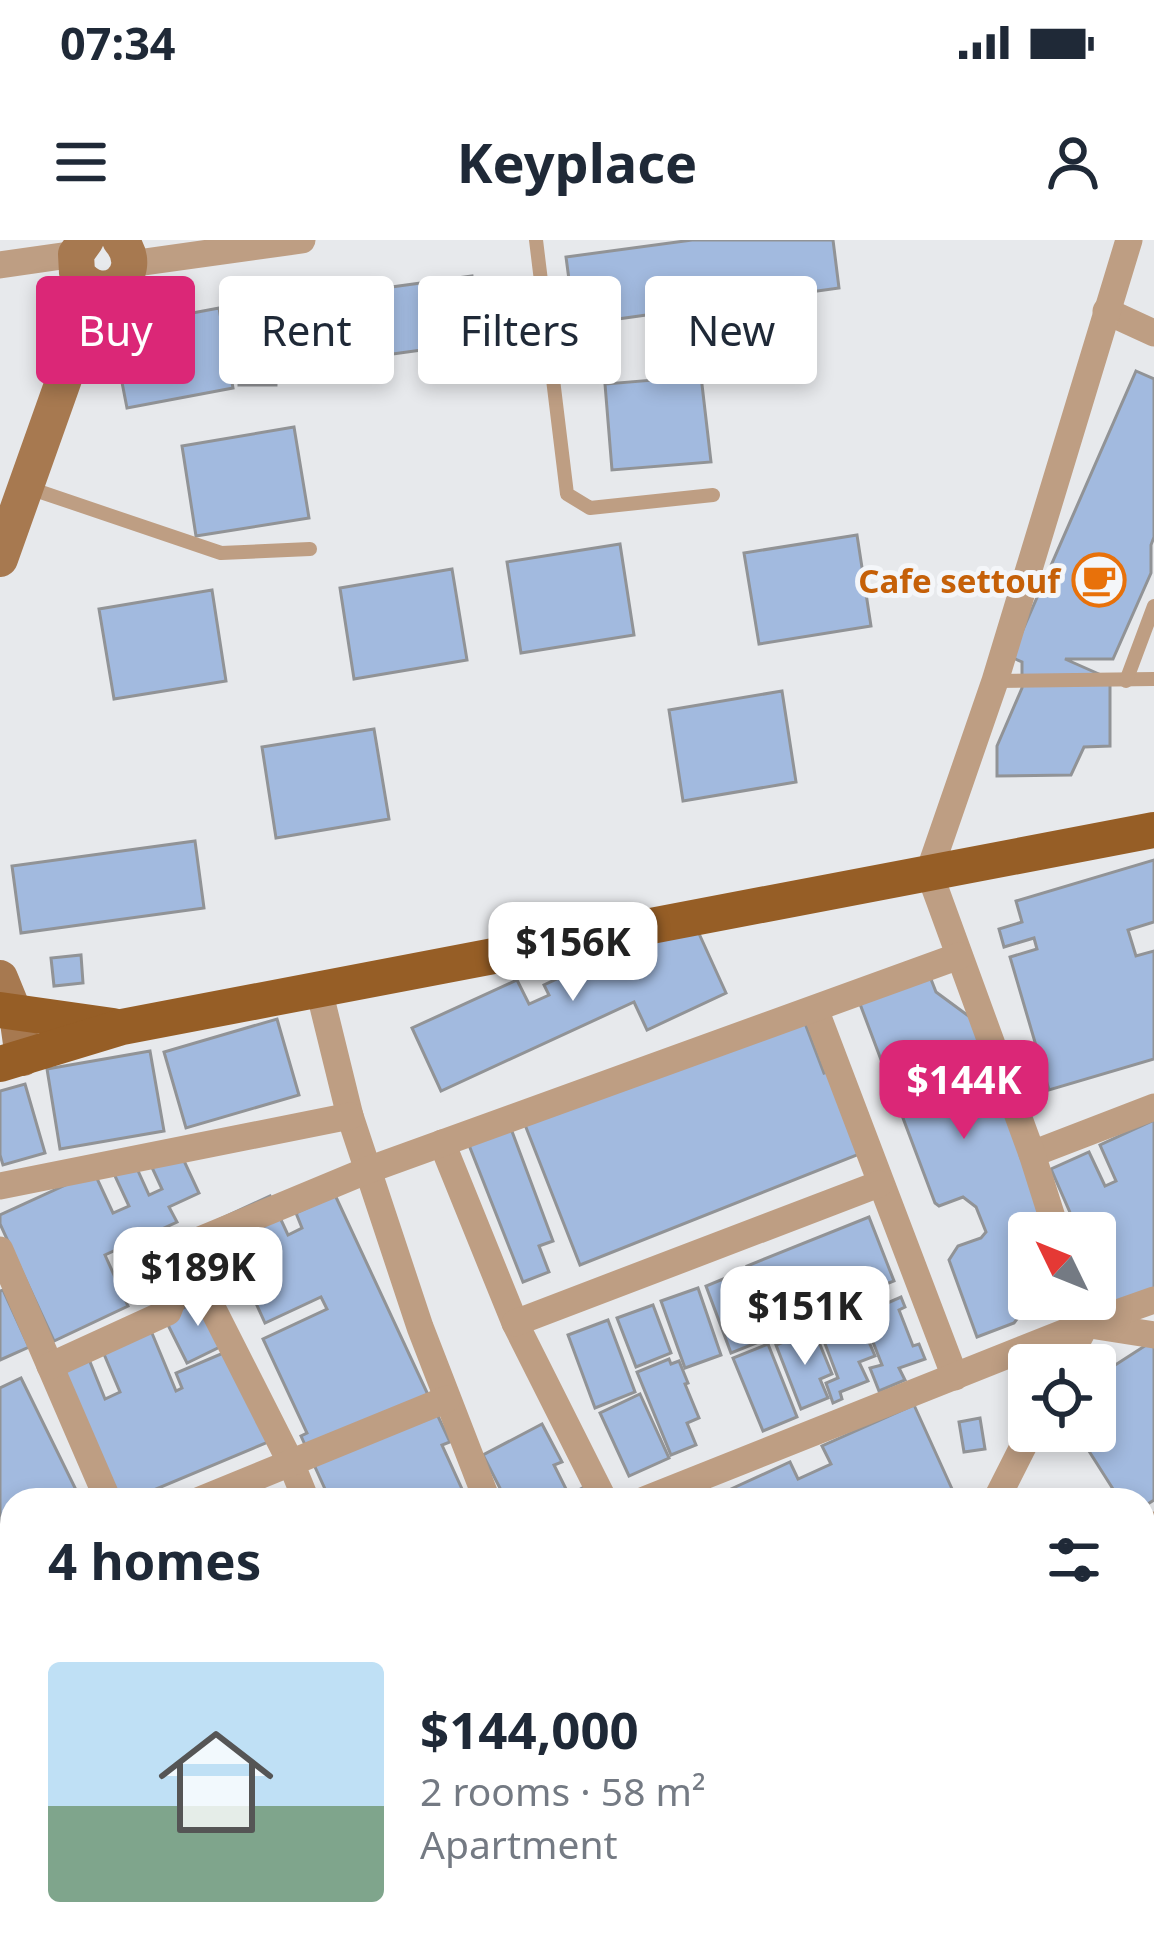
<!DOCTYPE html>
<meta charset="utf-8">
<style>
:root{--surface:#fff;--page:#f6f6f7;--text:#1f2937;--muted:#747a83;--line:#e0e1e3;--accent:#db2777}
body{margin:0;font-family:"Noto Sans",sans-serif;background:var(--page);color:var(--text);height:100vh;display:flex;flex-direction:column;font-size:45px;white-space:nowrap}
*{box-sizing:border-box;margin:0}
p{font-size:39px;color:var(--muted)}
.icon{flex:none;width:66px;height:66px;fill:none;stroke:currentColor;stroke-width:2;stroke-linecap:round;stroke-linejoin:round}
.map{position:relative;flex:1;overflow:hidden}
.details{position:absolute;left:0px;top:1248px;width:1155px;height:471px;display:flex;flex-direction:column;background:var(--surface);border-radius:36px 36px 0 0;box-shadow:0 6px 18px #0003}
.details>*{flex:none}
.top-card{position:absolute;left:36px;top:36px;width:1083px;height:108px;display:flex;gap:24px}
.needle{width:78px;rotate:313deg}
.fabs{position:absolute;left:1008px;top:972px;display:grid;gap:24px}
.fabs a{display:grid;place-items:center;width:108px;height:108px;border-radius:12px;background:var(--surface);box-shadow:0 6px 18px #0003;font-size:60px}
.price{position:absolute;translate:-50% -102px;padding:0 27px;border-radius:24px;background:#fff;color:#222;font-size:39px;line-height:78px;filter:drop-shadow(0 3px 6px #0008)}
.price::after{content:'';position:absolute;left:50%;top:72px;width:36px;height:27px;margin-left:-18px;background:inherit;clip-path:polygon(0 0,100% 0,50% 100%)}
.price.on{background:var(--accent);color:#fff}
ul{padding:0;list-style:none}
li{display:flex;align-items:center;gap:36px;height:300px;padding:0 48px}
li+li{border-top:3px solid var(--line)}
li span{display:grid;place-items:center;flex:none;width:336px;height:240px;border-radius:12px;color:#555}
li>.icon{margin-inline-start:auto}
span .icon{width:144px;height:144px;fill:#fffc;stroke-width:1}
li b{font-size:51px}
h2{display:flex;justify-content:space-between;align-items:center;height:144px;padding:0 48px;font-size:51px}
.chip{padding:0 42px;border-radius:12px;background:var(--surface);box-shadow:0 6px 18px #0003;font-size:42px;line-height:108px}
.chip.on{background:var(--accent);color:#fff}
.status{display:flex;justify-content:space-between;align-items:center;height:84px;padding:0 60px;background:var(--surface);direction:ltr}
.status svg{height:33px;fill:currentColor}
header{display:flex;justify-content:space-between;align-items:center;height:156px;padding:0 48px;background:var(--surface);font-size:54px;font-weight:700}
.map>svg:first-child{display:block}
.building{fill:#a2badf;stroke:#919396;stroke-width:3}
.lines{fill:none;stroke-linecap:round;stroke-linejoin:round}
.lane{stroke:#be9e83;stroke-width:14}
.street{stroke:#be9e83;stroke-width:27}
.secondary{stroke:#a77950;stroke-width:36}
.primary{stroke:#965e26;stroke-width:36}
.labels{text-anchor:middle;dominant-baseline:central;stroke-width:10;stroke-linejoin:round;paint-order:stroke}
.food-label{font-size:33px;font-weight:bold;fill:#c56008;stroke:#f4f6f9;text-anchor:end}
</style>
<div class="status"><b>07:34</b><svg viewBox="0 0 49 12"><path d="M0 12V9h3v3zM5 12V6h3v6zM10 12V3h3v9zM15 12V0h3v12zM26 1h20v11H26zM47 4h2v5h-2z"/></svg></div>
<header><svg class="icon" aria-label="menu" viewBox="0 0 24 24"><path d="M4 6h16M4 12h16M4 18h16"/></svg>Keyplace<svg class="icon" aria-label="person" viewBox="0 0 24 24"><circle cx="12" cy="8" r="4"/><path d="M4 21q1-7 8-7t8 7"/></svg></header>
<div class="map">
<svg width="1154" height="1717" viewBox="0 0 1154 1717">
<rect width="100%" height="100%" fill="#e7e9ec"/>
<g class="building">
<path d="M692,0H833L839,48L575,85L566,17Z"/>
<path d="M472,36L480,102L298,127L289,61Z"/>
<path d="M219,68L233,148L127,168L119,127L144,122L139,99L158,95L155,80Z"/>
<path d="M240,71L278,72L276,145H239Z"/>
<path d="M1136,131L1154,139V297L1151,305V333L1113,419H1065L1110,439V506L1084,507L1071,535L997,536V506L1022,448V422L1011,417Z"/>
<path d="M701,136L711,222L612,230L605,144Z"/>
<path d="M294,187L309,278L196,296L182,206Z"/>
<path d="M857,295L871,386L759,404L744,313Z"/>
<path d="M620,304L634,395L521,413L507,322Z"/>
<path d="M452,329L467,420L354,439L340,348Z"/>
<path d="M212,350L226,441L114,459L99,369Z"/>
<path d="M782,451L796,542L683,561L669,470Z"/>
<path d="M374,489L389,579L276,598L262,507Z"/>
<path d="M195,601L204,668L21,693L12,626Z"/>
<path d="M1154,620V682L1128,690L1136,716L1154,711V819L1049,850L1010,717L1037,709L1034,698L1004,707L999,689L1022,682L1016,661Z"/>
<path d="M691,676L726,753L647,790L634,762L441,851L412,788L517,740L529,764L549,755L544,745Z"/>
<path d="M81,715L83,743L54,746L51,718Z"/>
<path d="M927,729L936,752L974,780L1064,993H1029V1059H1062L1020,1075L1014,1083L977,1097L949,1020L958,1006L981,998L986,992L976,967L963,957L939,966L935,963L857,756Z"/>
<path d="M803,778L824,833L830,831L862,913L580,1025L518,867Z"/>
<path d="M277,779L299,855L186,888L164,812Z"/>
<path d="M150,811L164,891L60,909L47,829Z"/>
<path d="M25,844L45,913L3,925L0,915V851Z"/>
<path d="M507,878L553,1001L539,1006L549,1032L523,1042L465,895Z"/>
<path d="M1154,880V1054L1115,1072L1095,1028V993H1079L1051,929L1089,912L1105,946L1116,941L1100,905Z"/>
<path d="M178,908L199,953L169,967L177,982L105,1015L128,1066L54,1101L0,984V975L94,932L113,973L129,966L108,921L129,911L149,955L162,949L149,921Z"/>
<path d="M335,955L450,1202L442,1205L467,1260H330L301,1196L307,1193L263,1099L327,1069L321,1057L265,1083L218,980L270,956L288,995L302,988L296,973Z"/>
<path d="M869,977L894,1041L772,1090L747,1026Z"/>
<path d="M740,1032L766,1099L731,1113L706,1046Z"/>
<path d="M698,1048L721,1115L685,1128L661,1061Z"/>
<path d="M3,1050L29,1107L0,1120V1051Z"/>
<path d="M211,1055L232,1101L187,1123L164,1077Z"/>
<path d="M901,1057L905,1067L899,1070L913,1106L919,1104L925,1119L899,1128L905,1140L879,1151L870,1128L882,1125L862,1074Z"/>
<path d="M653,1065L671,1113L636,1127L617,1078Z"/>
<path d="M857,1074L875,1116L859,1122L868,1141L840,1152L842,1159L833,1163L826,1143L838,1138L819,1088Z"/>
<path d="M608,1080L635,1152L595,1168L568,1095Z"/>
<path d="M149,1086L176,1151L182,1148L176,1133L235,1108L273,1200L130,1260H120L60,1123L86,1112L105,1159L120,1152L101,1107Z"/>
<path d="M814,1090L832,1134L820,1139L828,1158L801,1169L776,1105Z"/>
<path d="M1154,1100V1260L1143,1267V1260H1120L1087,1208L1104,1197L1095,1183V1138Z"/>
<path d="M768,1104L797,1177L763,1191L733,1118Z"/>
<path d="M669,1119L671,1124L679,1121L688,1143L685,1144L699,1178L687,1183L696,1205L671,1215L637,1132Z"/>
<path d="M21,1138L81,1260H12V1331L0,1337V1148Z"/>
<path d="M640,1154L669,1218L629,1236L600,1173Z"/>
<path d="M914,1165L957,1260H707L790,1222L798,1239L831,1224L822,1206Z"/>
<path d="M980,1178L985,1209L964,1212L959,1182Z"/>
<path d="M542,1184L562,1222L554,1225L569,1255L586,1246L593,1260H506L483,1215Z"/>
<path d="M12,1484V1513L0,1519V1490Z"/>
<path d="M1143,1489L1154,1501V1605L1147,1590L1143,1592Z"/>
<path d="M0,1538L12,1565V1594L3,1598L0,1591Z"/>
<path d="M161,1707H197L177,1717H166Z"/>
<path d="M603,1707H656L660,1717H608Z"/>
<path d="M1039,1707H1080L1056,1717H1043Z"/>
</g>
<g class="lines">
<g class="lane">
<path d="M536,0L567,254L590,268L713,255"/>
<path d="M26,247L221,313L310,309"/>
<path d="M995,441L1154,439"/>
<path d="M1126,441L1154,366"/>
</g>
<g class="street">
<path d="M130,24L302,0"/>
<path d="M0,25L76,14"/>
<path d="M1106,71L1154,93"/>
<path d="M319,750L350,876L420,1087L487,1260"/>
<path d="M815,769L955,1137"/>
<path d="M442,903L515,1083L604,1260"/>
<path d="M1032,914L1154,867"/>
<path d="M0,946L350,876"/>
<path d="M1057,993L1032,914L929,632L995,441L1129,0"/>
<path d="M0,1010L108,1260"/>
<path d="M188,1020L291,1223L306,1260"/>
<path d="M515,1083L879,944"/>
<path d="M1090,1085L1154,1095"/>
<path d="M1065,1125L1086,1084L1078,1059"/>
<path d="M50,1126L168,1072L195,1002L368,930L959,716"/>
<path d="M200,1260L447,1159"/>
<path d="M644,1260L1086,1084L1154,1060"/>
<path d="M996,1260L1031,1191"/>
<path d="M1143,1290L1154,1285"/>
<path d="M1143,1502L1154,1498"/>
<path d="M1143,1697L1154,1693"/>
<path d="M302,1707L307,1717"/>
<path d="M552,1717L579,1707"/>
<path d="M1089,1717L1116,1707"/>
</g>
<g class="secondary">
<path d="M86,0L76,14L77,33C103,70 149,34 120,0"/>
<path d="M0,319L96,49"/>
<path d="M0,738L18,782L23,818"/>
</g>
<g class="primary">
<path d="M0,770L113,786"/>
<path d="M0,824L122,787L1154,590"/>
</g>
</g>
<defs>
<g id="cafe-ring" transform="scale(2.7)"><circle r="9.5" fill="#f4f6f9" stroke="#e8710a" stroke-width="1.5"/><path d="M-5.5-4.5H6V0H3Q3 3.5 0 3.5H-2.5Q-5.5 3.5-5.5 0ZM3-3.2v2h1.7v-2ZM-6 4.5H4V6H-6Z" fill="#e8710a"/></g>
</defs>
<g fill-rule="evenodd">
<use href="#cafe-ring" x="1099" y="340"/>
</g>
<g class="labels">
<g class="food-label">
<text x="1060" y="340">Cafe settouf</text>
</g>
</g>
</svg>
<div class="fabs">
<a><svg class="needle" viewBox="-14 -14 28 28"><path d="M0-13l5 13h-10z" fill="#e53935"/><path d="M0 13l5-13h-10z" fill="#747a83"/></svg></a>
<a><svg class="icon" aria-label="locate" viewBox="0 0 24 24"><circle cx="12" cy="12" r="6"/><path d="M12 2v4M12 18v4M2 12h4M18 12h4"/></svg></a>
</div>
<b class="price" style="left:573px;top:764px">$156K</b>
<b class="price on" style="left:964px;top:902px">$144K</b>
<b class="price" style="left:198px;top:1089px">$189K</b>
<b class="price" style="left:805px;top:1128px">$151K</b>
<div class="top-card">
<a class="chip on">Buy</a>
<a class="chip">Rent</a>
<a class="chip">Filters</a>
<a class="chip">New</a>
</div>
<section class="details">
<h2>4 homes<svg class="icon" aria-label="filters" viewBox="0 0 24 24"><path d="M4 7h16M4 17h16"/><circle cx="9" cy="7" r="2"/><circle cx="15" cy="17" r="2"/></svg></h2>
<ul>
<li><span style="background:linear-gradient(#bfe0f5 60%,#7fa58c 0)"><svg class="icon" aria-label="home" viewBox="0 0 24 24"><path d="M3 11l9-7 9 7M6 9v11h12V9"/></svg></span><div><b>$144,000</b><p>2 rooms · 58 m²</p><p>Apartment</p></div></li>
</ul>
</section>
</div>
